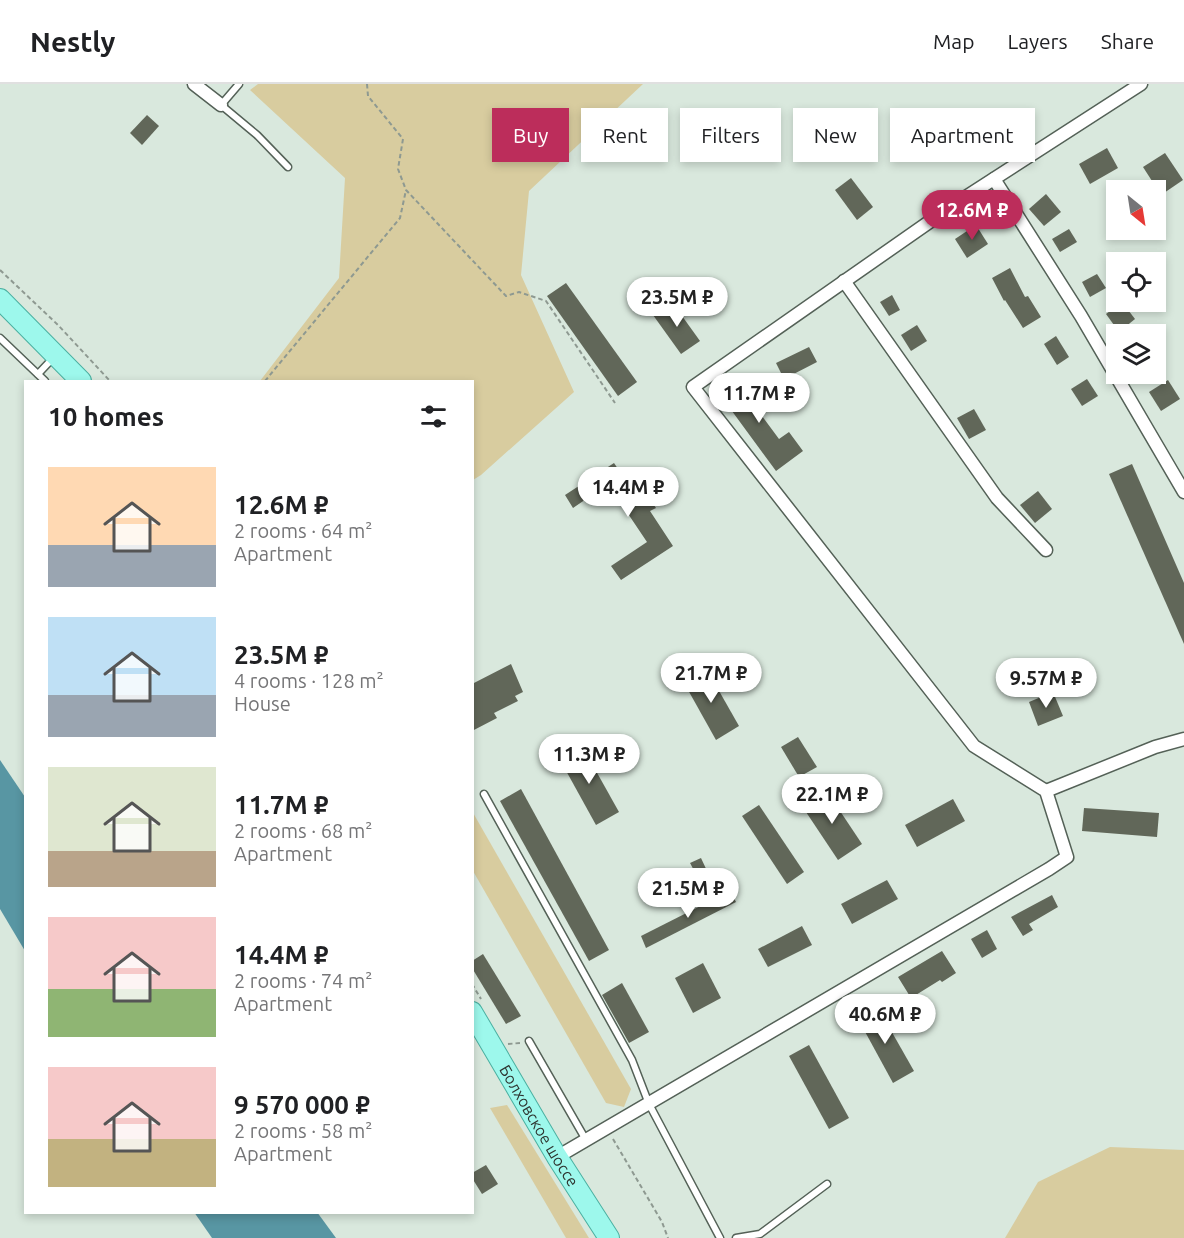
<!DOCTYPE html>
<meta charset="utf-8">
<style>
:root{--surface:#fff;--page:#f2f2f2;--text:#202124;--muted:#757577;--line:#e0e0e0;--accent:#bc2d5b}
body{margin:0;font-family:Ubuntu,sans-serif;background:var(--page);color:var(--text);height:100vh;display:flex;flex-direction:column;font-size:22px;white-space:nowrap}
*{box-sizing:border-box;margin:0}
p{font-size:20px;color:var(--muted)}
.icon{flex:none;width:33px;height:33px;fill:none;stroke:currentColor;stroke-width:2;stroke-linecap:round;stroke-linejoin:round}
.map{position:relative;flex:1;overflow:hidden}
.side{position:absolute;left:24px;top:296px;width:450px;height:834px;display:flex;flex-direction:column;background:var(--surface);border-radius:0px;box-shadow:0 3px 9px #0003}
.side>*{flex:none}
.guide{position:absolute;left:492px;top:24px;width:570px;height:54px;display:flex;gap:12px}
.needle{width:39px;rotate:150deg}
.tools{position:absolute;left:1106px;top:96px;display:grid;gap:12px}
.tools a{display:grid;place-items:center;width:60px;height:60px;border-radius:0px;background:var(--surface);box-shadow:0 3px 9px #0003;font-size:30px}
.price{position:absolute;translate:-50% -51px;padding:0 14px;border-radius:21px;background:#fff;color:#222;font-size:20px;line-height:39px;filter:drop-shadow(0 2px 3px #0008)}
.price::after{content:'';position:absolute;left:50%;top:36px;width:18px;height:14px;margin-left:-9px;background:inherit;clip-path:polygon(0 0,100% 0,50% 100%)}
.price.current{background:var(--accent);color:#fff}
ul{padding:0;list-style:none}
li{display:flex;align-items:center;gap:18px;height:150px;padding:0 24px}
li span{display:grid;place-items:center;flex:none;width:168px;height:120px;border-radius:0px;color:#555}
li>.icon{margin-inline-start:auto}
span .icon{width:72px;height:72px;fill:#fffc;stroke-width:1}
li b{font-size:26px}
h2{display:flex;justify-content:space-between;align-items:center;height:72px;padding:0 24px;font-size:26px}
.chip{padding:0 21px;border-radius:0px;background:var(--surface);box-shadow:0 3px 9px #0003;font-size:21px;line-height:54px}
.chip.current{background:var(--accent);color:#fff}
header{display:flex;align-items:center;gap:36px;box-sizing:border-box;height:84px;padding:0 30px;background:var(--surface);border-bottom:2px solid var(--line)}
header strong{font-size:28px}
nav{display:flex;gap:33px;margin-inline-start:auto;font-size:21px}
.map>svg:first-child{display:block}
.green{fill:#d8cc9f}
.water{fill:#5896a3}
.building{fill:#616759}
.lines{fill:none;stroke-linecap:round;stroke-linejoin:round}
.lane-casing{stroke:#546157;stroke-width:9}
.street-casing{stroke:#546157;stroke-width:15}
.primary-casing{stroke:#4bb0a1;stroke-width:22}
.path{stroke:#8e9991;stroke-width:2;stroke-dasharray:4.5 3;stroke-linecap:butt}
.lane{stroke:#fff;stroke-width:6}
.street{stroke:#fff;stroke-width:12}
.primary{stroke:#9df8ec;stroke-width:20}
.labels{text-anchor:middle;dominant-baseline:central;stroke-width:6;stroke-linejoin:round;paint-order:stroke}
.street-label{font-size:16px;fill:#2d332e;stroke:#d9e8dd}
</style>
<header>
<strong>Nestly</strong>
<nav><a>Map</a><a>Layers</a><a>Share</a></nav>
</header>
<div class="map">
<svg width="1184" height="1154" viewBox="0 0 1184 1154">
<rect width="100%" height="100%" fill="#d9e8dd"/>
<g class="green">
<path d="M258,0H643L529,107L521,191L574,308L481,391L473,396L472,297H260L339,194L345,94L250,6Z"/>
<path d="M472,727L631,1005L624,1023L606,1019L473,787Z"/>
<path d="M507,1021L589,1154H566L490,1024Z"/>
<path d="M1110,1063L1184,1066V1154H1005L1038,1098Z"/>
</g>
<g class="water">
<path d="M0,676L25,713V867L0,825Z"/>
<path d="M194,1128H317L336,1154H212Z"/>
</g>
<g class="building">
<path d="M147,31L159,42L142,61L130,49Z"/>
<path d="M1107,64L1118,84L1090,100L1079,80Z"/>
<path d="M1165,69L1183,96L1161,111L1143,83Z"/>
<path d="M851,94L873,123L857,136L835,106Z"/>
<path d="M1046,110L1061,128L1044,142L1029,125Z"/>
<path d="M976,141L988,160L967,174L955,155Z"/>
<path d="M1069,145L1077,158L1060,168L1052,155Z"/>
<path d="M1010,184L1025,213L1028,212L1041,233L1023,244L1005,216L1004,217L992,194Z"/>
<path d="M1097,190L1106,204L1090,213L1082,198Z"/>
<path d="M566,199L637,298L618,312L547,212Z"/>
<path d="M892,211L900,226L889,232L880,218Z"/>
<path d="M672,218L700,257L681,270L653,231Z"/>
<path d="M1122,218L1135,235L1119,248L1106,230Z"/>
<path d="M917,241L927,257L911,267L901,251Z"/>
<path d="M1056,252L1069,273L1057,281L1044,260Z"/>
<path d="M809,263L817,278L784,295L776,279Z"/>
<path d="M744,289L756,306L748,313L779,355L789,348L803,367L776,387L718,308Z"/>
<path d="M1087,295L1098,312L1082,322L1071,305Z"/>
<path d="M1168,296L1180,315L1161,327L1149,308Z"/>
<path d="M974,325L986,346L969,355L957,334Z"/>
<path d="M614,379L637,413L645,408L656,424L650,427L673,462L621,496L611,482L647,458L608,400L573,424L565,411Z"/>
<path d="M1132,380L1184,499V560L1109,390Z"/>
<path d="M1038,407L1052,425L1035,439L1020,421Z"/>
<path d="M511,580L523,608L515,612L518,617L494,629L497,634L472,647V600Z"/>
<path d="M706,584L739,642L716,656L683,597Z"/>
<path d="M1053,608L1063,632L1038,642L1029,618Z"/>
<path d="M798,653L817,683L799,693L781,663Z"/>
<path d="M582,662L619,728L596,741L559,674Z"/>
<path d="M521,705L609,866L589,877L500,717Z"/>
<path d="M826,706L862,760L838,776L802,722Z"/>
<path d="M953,715L965,737L917,763L905,741Z"/>
<path d="M759,721L804,788L787,800L742,732Z"/>
<path d="M1084,724L1159,729L1157,753L1082,747Z"/>
<path d="M701,774L708,789L698,794L690,779Z"/>
<path d="M887,796L898,815L852,840L841,820Z"/>
<path d="M730,807L736,818L646,864L641,852Z"/>
<path d="M1052,811L1058,823L1029,840L1033,846L1023,852L1011,833Z"/>
<path d="M802,842L812,861L768,883L758,865Z"/>
<path d="M987,846L997,865L982,874L971,855Z"/>
<path d="M942,867L956,889L942,898L940,896L911,914L898,893Z"/>
<path d="M483,870L521,932L506,940L472,884V877Z"/>
<path d="M703,879L721,914L693,929L675,894Z"/>
<path d="M622,899L649,948L629,959L602,911Z"/>
<path d="M877,922L914,987L893,999L857,933Z"/>
<path d="M809,961L849,1034L829,1045L789,972Z"/>
<path d="M486,1081L498,1100L482,1110L472,1094V1089Z"/>
</g>
<g class="lines">
<g class="lane-casing">
<g id="lane">
<path d="M239,0L221,21L257,51L288,83"/>
<path d="M0,254L45,297"/>
<path d="M38,290L54,273"/>
<path d="M484,710L632,976L649,1020L720,1154"/>
<path d="M529,957L586,1056"/>
<path d="M736,1154L760,1150L827,1100"/>
</g>
</g>
<g class="street-casing">
<g id="street">
<path d="M194,0L221,21"/>
<path d="M994,95L1081,232L1184,408"/>
<path d="M844,197L997,414L1046,466"/>
<path d="M1046,707L1155,663L1184,655"/>
<path d="M557,1073L1049,785L1067,773L1046,707L974,662L693,303L955,120L1141,0"/>
</g>
</g>
<g class="primary-casing">
<g id="primary">
<path d="M0,215L81,297"/>
<path id="s1" d="M472,928L557,1073L609,1154"/>
</g>
</g>
<g class="path">
<path d="M367,0L368,12L403,55L398,85L406,106L506,212L519,208L546,217L615,319"/>
<path d="M0,186L58,241L110,297"/>
<path d="M265,297L400,134L406,106"/>
<path d="M472,900L481,915"/>
<path d="M508,960L520,959"/>
<path d="M613,1055L662,1138L668,1154"/>
</g>
<use href="#lane" class="lane"/>
<use href="#street" class="street"/>
<use href="#primary" class="primary"/>
</g>
<g class="labels">
<g class="street-label">
<text stroke="none"><textPath href="#s1" startOffset="132">Болховское шоссе</textPath></text>
</g>
</g>
</svg>
<div class="tools">
<a><svg class="needle" viewBox="-14 -14 28 28"><path d="M0-13l5 13h-10z" fill="#e53935"/><path d="M0 13l5-13h-10z" fill="#757577"/></svg></a>
<a><svg class="icon" aria-label="locate" viewBox="0 0 24 24"><circle cx="12" cy="12" r="6"/><path d="M12 2v4M12 18v4M2 12h4M18 12h4"/></svg></a>
<a><svg class="icon" aria-label="layers" viewBox="0 0 24 24"><path d="M12 4l9 5-9 5-9-5zM3 14l9 5 9-5"/></svg></a>
</div>
<b class="price current" style="left:972px;top:157px">12.6M ₽</b>
<b class="price" style="left:677px;top:244px">23.5M ₽</b>
<b class="price" style="left:759px;top:340px">11.7M ₽</b>
<b class="price" style="left:628px;top:434px">14.4M ₽</b>
<b class="price" style="left:711px;top:620px">21.7M ₽</b>
<b class="price" style="left:1046px;top:625px">9.57M ₽</b>
<b class="price" style="left:589px;top:701px">11.3M ₽</b>
<b class="price" style="left:832px;top:741px">22.1M ₽</b>
<b class="price" style="left:688px;top:835px">21.5M ₽</b>
<b class="price" style="left:885px;top:961px">40.6M ₽</b>
<div class="guide">
<a class="chip current">Buy</a>
<a class="chip">Rent</a>
<a class="chip">Filters</a>
<a class="chip">New</a>
<a class="chip">Apartment</a>
</div>
<section class="side">
<h2>10 homes<svg class="icon" aria-label="filters" viewBox="0 0 24 24"><path d="M4 7h16M4 17h16"/><circle cx="9" cy="7" r="2"/><circle cx="15" cy="17" r="2"/></svg></h2>
<ul>
<li><span style="background:linear-gradient(#ffd9b3 65%,#9aa5b1 0)"><svg class="icon" aria-label="home" viewBox="0 0 24 24"><path d="M3 11l9-7 9 7M6 9v11h12V9"/></svg></span><div><b>12.6M ₽</b><p>2 rooms · 64 m²</p><p>Apartment</p></div></li>
<li><span style="background:linear-gradient(#bfe0f5 65%,#9aa5b1 0)"><svg class="icon" aria-label="home" viewBox="0 0 24 24"><path d="M3 11l9-7 9 7M6 9v11h12V9"/></svg></span><div><b>23.5M ₽</b><p>4 rooms · 128 m²</p><p>House</p></div></li>
<li><span style="background:linear-gradient(#dfe7d0 70%,#b9a48a 0)"><svg class="icon" aria-label="home" viewBox="0 0 24 24"><path d="M3 11l9-7 9 7M6 9v11h12V9"/></svg></span><div><b>11.7M ₽</b><p>2 rooms · 68 m²</p><p>Apartment</p></div></li>
<li><span style="background:linear-gradient(#f6c9c9 60%,#8fb573 0)"><svg class="icon" aria-label="home" viewBox="0 0 24 24"><path d="M3 11l9-7 9 7M6 9v11h12V9"/></svg></span><div><b>14.4M ₽</b><p>2 rooms · 74 m²</p><p>Apartment</p></div></li>
<li><span style="background:linear-gradient(#f6c9c9 60%,#c2b280 0)"><svg class="icon" aria-label="home" viewBox="0 0 24 24"><path d="M3 11l9-7 9 7M6 9v11h12V9"/></svg></span><div><b>9 570 000 ₽</b><p>2 rooms · 58 m²</p><p>Apartment</p></div></li>
</ul>
</section>
</div>
